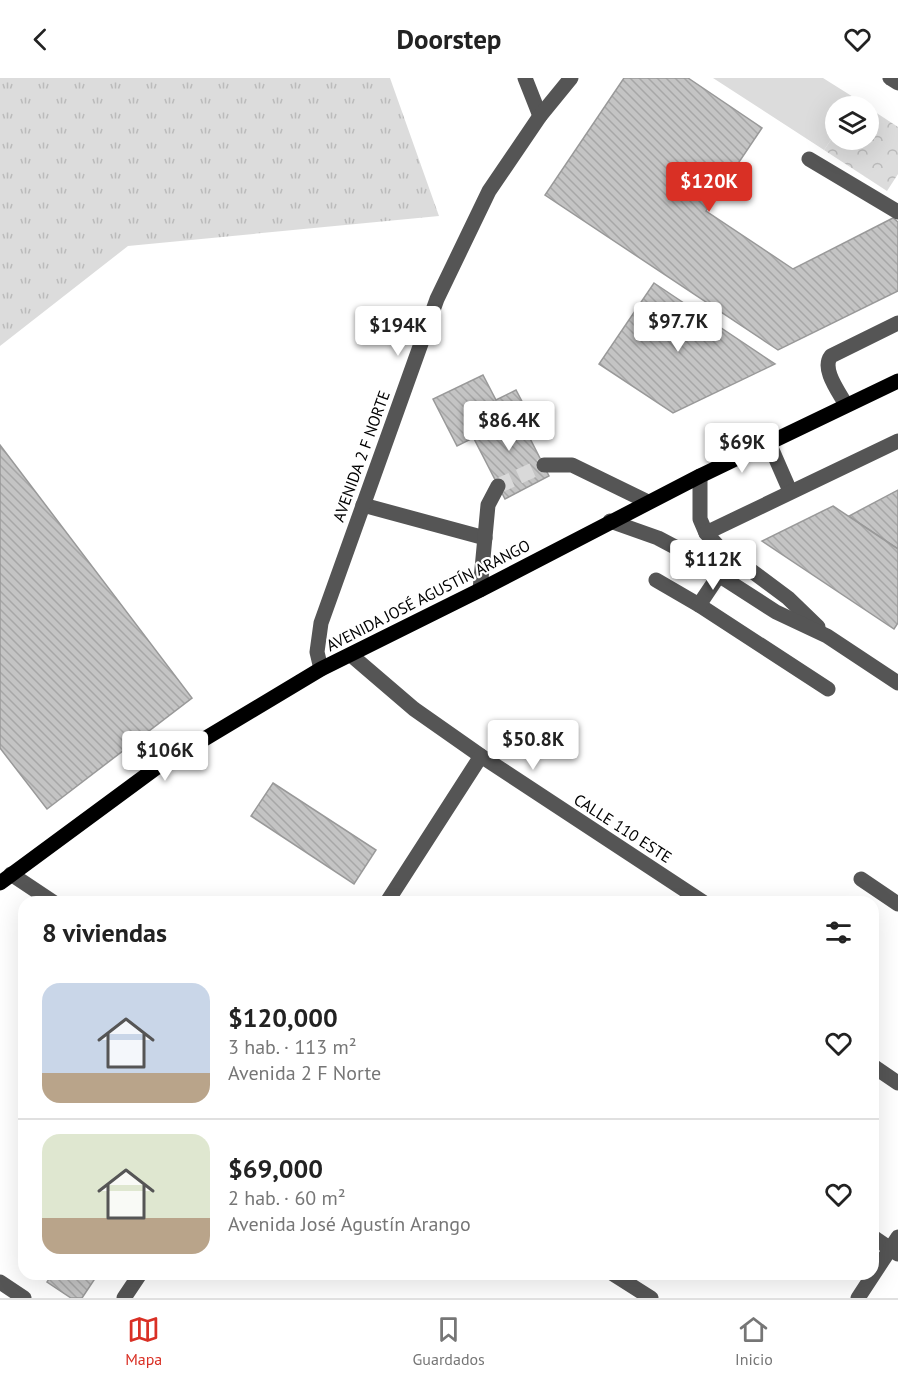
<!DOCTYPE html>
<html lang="es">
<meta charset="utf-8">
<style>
:root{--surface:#fff;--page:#f2f2f2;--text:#222;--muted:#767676;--line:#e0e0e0;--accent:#d93025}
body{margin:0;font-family:"PT Sans",sans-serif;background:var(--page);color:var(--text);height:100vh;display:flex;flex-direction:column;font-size:22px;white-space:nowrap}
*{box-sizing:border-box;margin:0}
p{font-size:20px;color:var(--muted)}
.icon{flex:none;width:33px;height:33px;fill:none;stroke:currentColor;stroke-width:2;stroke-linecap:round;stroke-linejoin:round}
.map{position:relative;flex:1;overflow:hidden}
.drawer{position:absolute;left:18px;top:818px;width:861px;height:384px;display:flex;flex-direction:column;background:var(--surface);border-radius:18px;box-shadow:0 6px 24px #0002}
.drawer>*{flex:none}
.buttons{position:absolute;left:825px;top:18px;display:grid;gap:12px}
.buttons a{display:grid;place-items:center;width:54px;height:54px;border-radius:50%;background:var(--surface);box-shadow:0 6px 24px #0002;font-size:30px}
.price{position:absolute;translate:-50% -51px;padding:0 14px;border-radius:6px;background:#fff;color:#222;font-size:20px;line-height:39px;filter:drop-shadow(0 2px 3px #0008)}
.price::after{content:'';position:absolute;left:50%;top:36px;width:18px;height:14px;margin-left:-9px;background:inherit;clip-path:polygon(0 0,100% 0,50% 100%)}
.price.current{background:var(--accent);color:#fff}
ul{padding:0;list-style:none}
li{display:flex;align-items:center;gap:18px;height:150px;padding:0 24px}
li+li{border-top:2px solid var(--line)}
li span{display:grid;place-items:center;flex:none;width:168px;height:120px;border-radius:18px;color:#555}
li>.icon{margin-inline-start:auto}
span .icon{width:72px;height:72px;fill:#fffc;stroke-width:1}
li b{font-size:26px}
h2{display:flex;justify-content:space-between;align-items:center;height:72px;padding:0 24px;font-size:26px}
header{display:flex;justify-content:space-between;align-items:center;height:78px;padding:0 24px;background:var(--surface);font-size:27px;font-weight:600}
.menu{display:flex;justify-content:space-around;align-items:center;height:84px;border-top:2px solid var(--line);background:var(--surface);font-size:16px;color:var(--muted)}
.menu a{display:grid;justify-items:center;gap:3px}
.menu .current{color:var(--accent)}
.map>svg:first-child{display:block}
.grass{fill:url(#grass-tufts)}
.park{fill:url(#park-crowns)}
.garden{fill:#dcdcdc}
.building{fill:url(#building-back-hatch);stroke:#999;stroke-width:1.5}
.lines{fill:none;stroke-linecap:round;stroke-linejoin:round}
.minor-tunnel{stroke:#d9d9d9;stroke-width:15;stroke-dasharray:15 8;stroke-linecap:butt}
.minor{stroke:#555;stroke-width:15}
.major{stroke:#000;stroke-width:15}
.labels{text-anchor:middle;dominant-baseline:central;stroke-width:4.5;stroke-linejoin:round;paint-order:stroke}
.street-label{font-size:16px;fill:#000;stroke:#fff}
</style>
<header><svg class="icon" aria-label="back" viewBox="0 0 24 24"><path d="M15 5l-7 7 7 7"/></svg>Doorstep<svg class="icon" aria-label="heart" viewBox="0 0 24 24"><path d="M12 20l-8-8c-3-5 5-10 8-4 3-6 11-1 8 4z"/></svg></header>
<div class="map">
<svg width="898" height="1220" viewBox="0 0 898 1220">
<defs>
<pattern id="grass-tufts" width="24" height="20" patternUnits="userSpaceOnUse" patternTransform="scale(1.5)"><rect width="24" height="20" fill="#dcdcdc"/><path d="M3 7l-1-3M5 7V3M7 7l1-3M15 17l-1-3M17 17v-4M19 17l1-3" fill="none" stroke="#bbb"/></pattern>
<pattern id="park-crowns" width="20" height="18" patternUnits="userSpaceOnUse" patternTransform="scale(1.5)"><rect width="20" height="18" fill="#dcdcdc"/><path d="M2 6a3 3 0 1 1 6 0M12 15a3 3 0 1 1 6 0" fill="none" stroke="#bbb"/></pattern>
<pattern id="building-back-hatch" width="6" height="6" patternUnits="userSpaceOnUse" patternTransform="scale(1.5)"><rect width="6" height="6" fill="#c4c4c4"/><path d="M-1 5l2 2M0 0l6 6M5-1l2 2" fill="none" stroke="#a7a7a7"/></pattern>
</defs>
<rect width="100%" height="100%" fill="#fff"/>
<path class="grass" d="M0,0H390L439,138L128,168L0,268Z"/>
<path class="park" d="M869,30L898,49V96L887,113L824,72L835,56L836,62H868Z"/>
<path class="garden" d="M713,0H823L858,22L854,28H836L835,56L824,72Z"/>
<g class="building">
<path d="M624,0H688L762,50L706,133L793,191L893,140L898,144V213L778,272L545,117Z"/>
<path d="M654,205L775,286L673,335L599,286Z"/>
<path d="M483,297L496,322L516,312L527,333L457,368L433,321Z"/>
<path d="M513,327L549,398L505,421L468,349Z"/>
<path d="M0,367L192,620L47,731L0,670Z"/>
<path d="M898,412V471L849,438Z"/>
<path d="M833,428L898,471V545L894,551L762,463Z"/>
<path d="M273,705L376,772L354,806L251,738Z"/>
<path d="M52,1196H98L82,1220H71L47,1204Z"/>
</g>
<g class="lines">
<path class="minor-tunnel" d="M498,408L544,387"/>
<g class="minor">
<path d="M525,0L540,38"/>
<path d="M890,0L898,5"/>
<path d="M809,81L898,134"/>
<path d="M846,327C839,314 821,291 831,278L898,245"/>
<path d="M769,365L790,413"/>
<path d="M544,387H572L648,424"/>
<path d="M700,398V441L706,455L718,468L788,520L818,549"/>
<path d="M363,427L485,460"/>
<path d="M610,443L658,460L675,469L776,534L827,558L898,605"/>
<path d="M706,455L898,363"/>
<path d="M656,502L699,527L828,611"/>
<path d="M480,512L488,427L498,408"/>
<path d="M699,527L719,497"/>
<path d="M351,577L414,631L481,678L703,824"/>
<path d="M321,591L317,574L321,545L437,221L489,113L540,38L571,0"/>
<path d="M11,796L53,824"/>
<path d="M861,801L898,826"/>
<path d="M387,824L481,678"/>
<path d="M873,988L898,1005"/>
<path d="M873,1159L898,1176"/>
<path d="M613,1196L651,1220"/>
<path d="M0,1204L24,1220"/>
<path d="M124,1220L140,1196"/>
<path d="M858,1220L898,1159"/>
</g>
<path class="major" d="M0,805L156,690L321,591L480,512L700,398L898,303"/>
</g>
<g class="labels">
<g class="street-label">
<text transform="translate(361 378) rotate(-70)">AVENIDA 2 F NORTE</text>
<text transform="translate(428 517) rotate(-27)">AVENIDA JOSÉ AGUSTÍN ARANGO</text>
<text transform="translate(623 750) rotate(33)">CALLE 110 ESTE</text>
</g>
</g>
</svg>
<div class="buttons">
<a><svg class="icon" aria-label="layers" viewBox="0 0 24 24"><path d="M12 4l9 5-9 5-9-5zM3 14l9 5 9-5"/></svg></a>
</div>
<b class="price current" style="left:709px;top:135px">$120K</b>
<b class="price" style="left:678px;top:275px">$97.7K</b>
<b class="price" style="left:398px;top:279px">$194K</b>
<b class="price" style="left:509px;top:374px">$86.4K</b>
<b class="price" style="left:742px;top:396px">$69K</b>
<b class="price" style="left:713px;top:513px">$112K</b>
<b class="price" style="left:533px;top:693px">$50.8K</b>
<b class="price" style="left:165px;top:704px">$106K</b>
<section class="drawer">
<h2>8 viviendas<svg class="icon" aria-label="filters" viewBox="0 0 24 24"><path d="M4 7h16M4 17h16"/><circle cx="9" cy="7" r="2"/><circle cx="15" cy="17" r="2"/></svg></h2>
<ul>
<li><span style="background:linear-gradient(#c9d6e8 75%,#b9a48a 0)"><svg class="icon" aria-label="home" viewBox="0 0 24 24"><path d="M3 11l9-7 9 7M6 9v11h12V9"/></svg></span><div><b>$120,000</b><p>3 hab. · 113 m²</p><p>Avenida 2 F Norte</p></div><svg class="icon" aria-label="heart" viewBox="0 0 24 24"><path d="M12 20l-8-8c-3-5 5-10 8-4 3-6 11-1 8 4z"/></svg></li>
<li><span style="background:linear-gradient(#dfe7d0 70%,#b9a48a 0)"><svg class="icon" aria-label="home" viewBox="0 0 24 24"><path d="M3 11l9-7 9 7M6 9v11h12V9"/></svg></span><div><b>$69,000</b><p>2 hab. · 60 m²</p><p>Avenida José Agustín Arango</p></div><svg class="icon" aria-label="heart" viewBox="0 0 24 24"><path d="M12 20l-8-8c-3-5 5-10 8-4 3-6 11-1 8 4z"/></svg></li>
</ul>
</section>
</div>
<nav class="menu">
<a class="current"><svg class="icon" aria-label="map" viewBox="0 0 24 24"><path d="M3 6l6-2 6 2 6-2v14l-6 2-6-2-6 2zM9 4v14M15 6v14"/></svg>Mapa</a>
<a><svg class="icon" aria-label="saved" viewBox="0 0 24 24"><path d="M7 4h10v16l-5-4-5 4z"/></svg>Guardados</a>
<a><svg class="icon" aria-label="home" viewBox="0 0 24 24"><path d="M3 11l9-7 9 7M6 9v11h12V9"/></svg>Inicio</a>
</nav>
